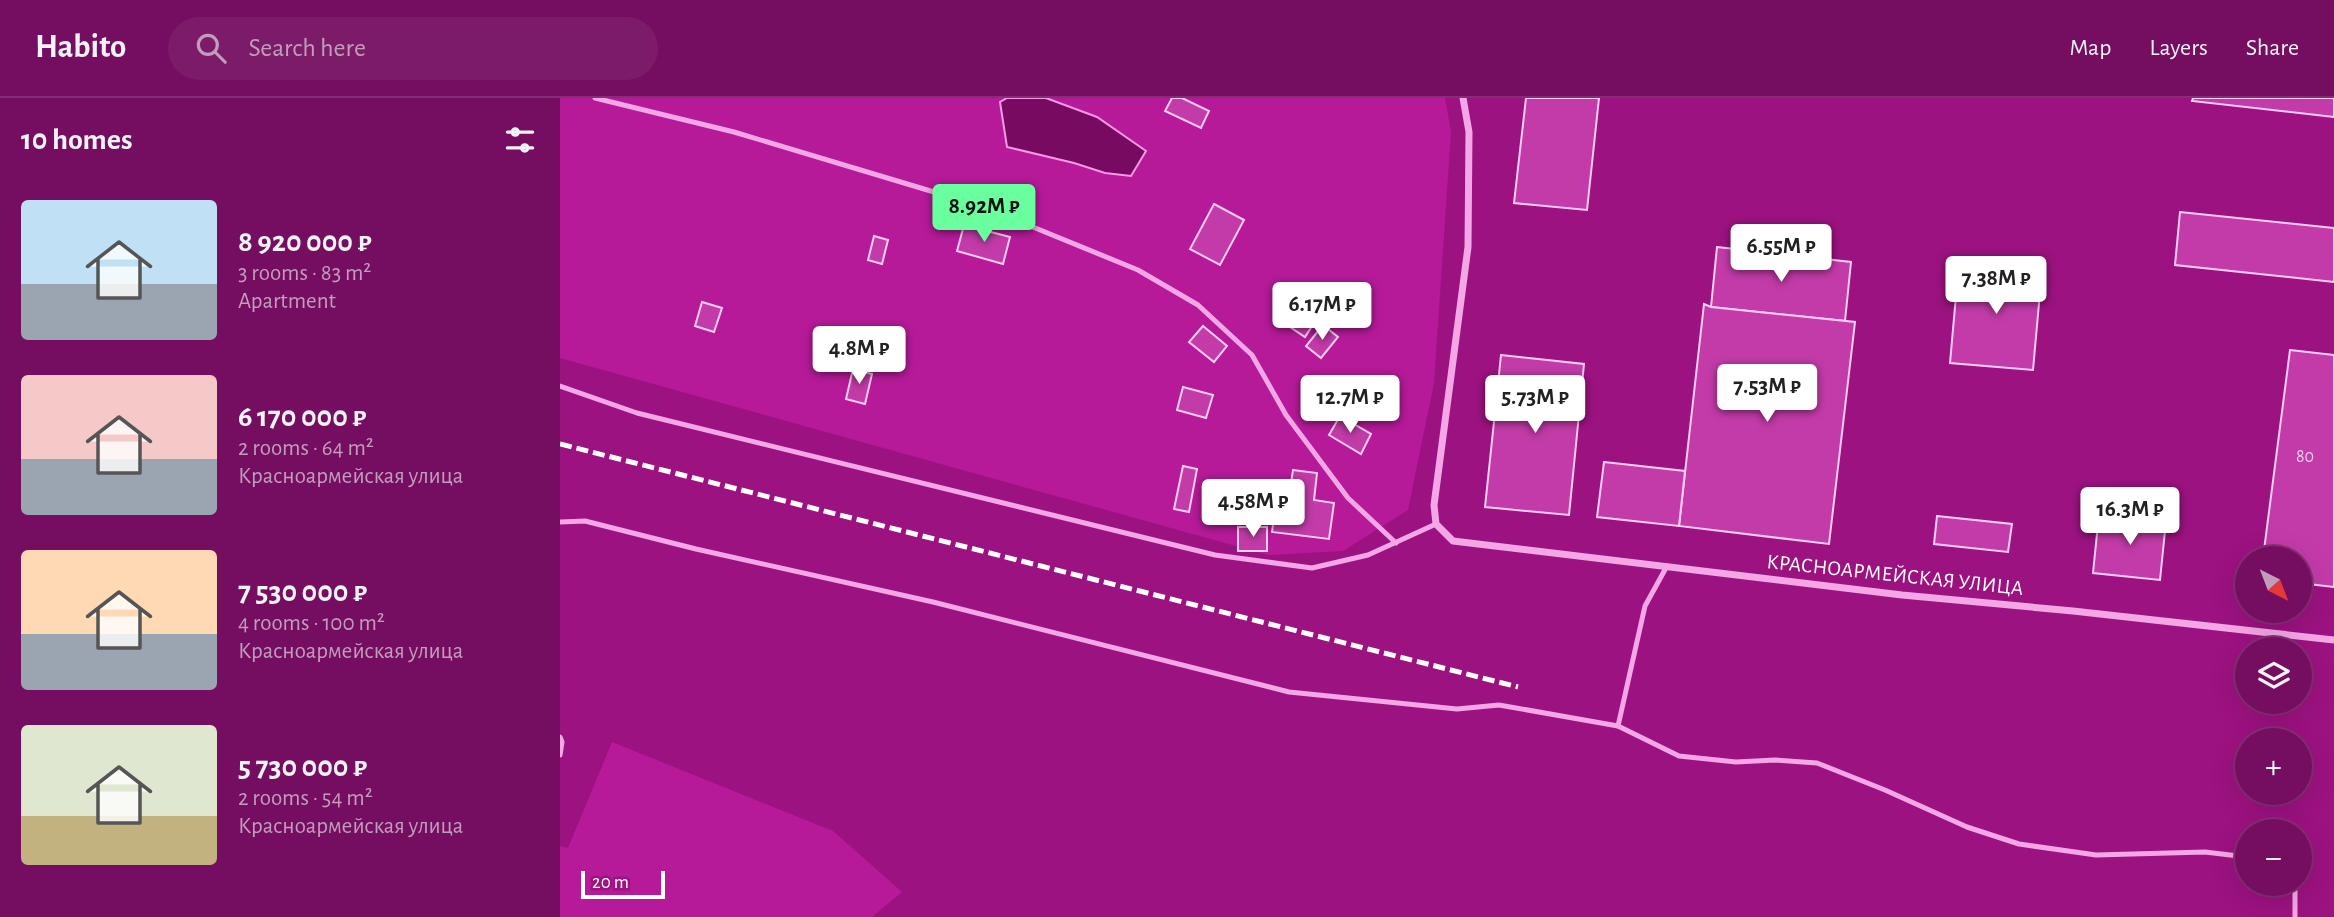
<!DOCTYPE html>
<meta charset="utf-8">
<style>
:root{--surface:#750e60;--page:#7c1c69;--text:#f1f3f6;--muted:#c29cbd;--line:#862e75;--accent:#6aff9e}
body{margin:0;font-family:"Alegreya Sans",sans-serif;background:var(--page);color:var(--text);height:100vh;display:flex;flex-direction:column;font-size:26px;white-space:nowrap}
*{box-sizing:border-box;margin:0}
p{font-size:23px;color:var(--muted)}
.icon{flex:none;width:38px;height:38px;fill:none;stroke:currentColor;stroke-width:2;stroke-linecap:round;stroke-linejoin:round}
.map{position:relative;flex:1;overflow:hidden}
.panel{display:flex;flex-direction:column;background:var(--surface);width:560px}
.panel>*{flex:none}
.needle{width:46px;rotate:138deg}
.controls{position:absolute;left:1675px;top:448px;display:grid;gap:14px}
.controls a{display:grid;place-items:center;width:77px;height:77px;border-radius:50%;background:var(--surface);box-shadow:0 7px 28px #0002,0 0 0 2px var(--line);font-size:35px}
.scale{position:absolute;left:21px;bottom:18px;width:84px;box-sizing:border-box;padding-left:7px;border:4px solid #fff;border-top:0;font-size:19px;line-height:24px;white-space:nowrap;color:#fff;-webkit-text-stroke:5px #9c1280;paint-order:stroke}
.price{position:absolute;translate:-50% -60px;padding:0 16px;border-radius:7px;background:#fff;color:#222;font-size:23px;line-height:46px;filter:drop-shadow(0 2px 4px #0008)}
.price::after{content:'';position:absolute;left:50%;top:42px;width:21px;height:16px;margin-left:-10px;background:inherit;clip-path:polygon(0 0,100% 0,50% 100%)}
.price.on{background:var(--accent);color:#111}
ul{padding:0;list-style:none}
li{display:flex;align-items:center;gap:21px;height:175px;padding:0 21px}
li span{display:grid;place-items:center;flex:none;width:196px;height:140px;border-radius:7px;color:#555}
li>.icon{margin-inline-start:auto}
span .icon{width:84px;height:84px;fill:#fffc;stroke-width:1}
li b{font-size:30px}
h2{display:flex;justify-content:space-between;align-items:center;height:84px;padding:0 21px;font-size:30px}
header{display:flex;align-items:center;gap:42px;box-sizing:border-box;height:98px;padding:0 35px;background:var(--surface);border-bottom:2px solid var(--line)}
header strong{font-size:33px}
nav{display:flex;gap:38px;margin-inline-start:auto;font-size:24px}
.search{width:490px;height:63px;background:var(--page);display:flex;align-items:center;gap:18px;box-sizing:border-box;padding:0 24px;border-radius:38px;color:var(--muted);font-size:26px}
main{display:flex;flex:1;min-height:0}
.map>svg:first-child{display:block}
.green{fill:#b61a99}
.water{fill:#780b61;stroke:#f799e7;stroke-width:2}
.building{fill:#c33ba9;stroke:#fecff5;stroke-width:2}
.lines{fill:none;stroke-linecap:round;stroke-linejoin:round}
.lane{stroke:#f4a7e6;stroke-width:5}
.street{stroke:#f4a7e6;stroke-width:7}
.rail{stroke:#fff;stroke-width:5;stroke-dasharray:12 5;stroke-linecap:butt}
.labels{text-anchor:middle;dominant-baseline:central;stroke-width:5;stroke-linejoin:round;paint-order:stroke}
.number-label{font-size:18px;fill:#f0ceea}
.street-label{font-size:21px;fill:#fff;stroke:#9c1280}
</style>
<header>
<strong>Habito</strong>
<div class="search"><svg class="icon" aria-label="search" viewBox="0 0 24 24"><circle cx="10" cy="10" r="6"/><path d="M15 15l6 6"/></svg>Search here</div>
<nav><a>Map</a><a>Layers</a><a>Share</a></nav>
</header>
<main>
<section class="panel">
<h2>10 homes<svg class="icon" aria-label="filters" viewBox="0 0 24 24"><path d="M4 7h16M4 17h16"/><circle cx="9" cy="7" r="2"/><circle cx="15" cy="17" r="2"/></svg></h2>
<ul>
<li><span style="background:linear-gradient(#bfe0f5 60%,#9aa5b1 0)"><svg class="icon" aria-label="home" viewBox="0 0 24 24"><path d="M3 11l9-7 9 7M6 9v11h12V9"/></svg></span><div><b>8 920 000 ₽</b><p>3 rooms · 83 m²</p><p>Apartment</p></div></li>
<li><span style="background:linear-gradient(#f6c9c9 60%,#9aa5b1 0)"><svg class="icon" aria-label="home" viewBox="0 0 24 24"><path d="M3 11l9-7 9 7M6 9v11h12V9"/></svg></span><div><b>6 170 000 ₽</b><p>2 rooms · 64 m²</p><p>Красноармейская улица</p></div></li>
<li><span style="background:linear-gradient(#ffd9b3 60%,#9aa5b1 0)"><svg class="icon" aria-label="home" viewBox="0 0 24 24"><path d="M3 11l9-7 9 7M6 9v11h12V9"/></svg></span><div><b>7 530 000 ₽</b><p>4 rooms · 100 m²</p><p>Красноармейская улица</p></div></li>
<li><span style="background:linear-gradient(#dfe7d0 65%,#c2b280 0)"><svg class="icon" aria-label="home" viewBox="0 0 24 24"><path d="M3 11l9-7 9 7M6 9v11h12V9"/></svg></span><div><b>5 730 000 ₽</b><p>2 rooms · 54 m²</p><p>Красноармейская улица</p></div></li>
</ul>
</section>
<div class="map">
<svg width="1774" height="819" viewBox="0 0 1774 819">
<rect width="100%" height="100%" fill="#9c1280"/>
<g class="green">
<path d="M0,0H885L891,34L874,285L848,412L783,453L708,457L0,260Z"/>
<path d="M52,644L273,733L342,794L312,819H0V748L8,750Z"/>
</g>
<path class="water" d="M447,0H486L537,19L586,53L571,78L545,75L514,65L447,49L440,4Z"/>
<g class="building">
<path d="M612,0H622L649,13L641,30L605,13Z"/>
<path d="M966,0H1039L1027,112L954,105Z"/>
<path d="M1633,0H1774V19L1632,3Z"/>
<path d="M654,106L684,122L660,167L630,151Z"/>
<path d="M1620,114L1774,130V184L1615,167Z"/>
<path d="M404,127L450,139L443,166L397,153Z"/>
<path d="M314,138L328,142L322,166L308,162Z"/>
<path d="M1157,149L1291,164L1285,223L1151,209Z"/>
<path d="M1399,164L1482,172L1473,272L1390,265Z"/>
<path d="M740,200L761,214L745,239L724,225Z"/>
<path d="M142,204L162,210L154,234L135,228Z"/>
<path d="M1144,206L1151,209L1295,224L1269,446L1119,428Z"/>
<path d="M763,227L778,239L761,260L746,248Z"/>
<path d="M643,228L667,248L654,264L629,244Z"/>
<path d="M1730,252L1774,257V489L1740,485V460H1703Z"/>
<path d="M941,257L1024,266L1009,417L925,409Z"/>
<path d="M293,271L312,276L305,306L286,301Z"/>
<path d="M623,289L653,297L646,320L617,312Z"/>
<path d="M780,318L811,336L801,356L769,337Z"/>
<path d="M1044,364L1125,373L1119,428L1037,419Z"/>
<path d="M623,368L637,371L629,414L614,411Z"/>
<path d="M733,372L757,375L754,402L774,405L769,441L712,434L718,390L730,392Z"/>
<path d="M1539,416L1606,423L1600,482L1533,475Z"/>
<path d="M1377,418L1452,426L1448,454L1374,446Z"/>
<rect x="678" y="429" width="29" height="24"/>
</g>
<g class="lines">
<g class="lane">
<path d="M35,0L174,34L424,109L578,172L638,207L692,257L726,317L788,400L836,445"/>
<path d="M0,288L77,315L655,457L752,470L808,457L876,426"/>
<path d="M0,424L25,423L136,451L373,504L729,594L897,611L939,607L1058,628"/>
<path d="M1107,468L1085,508L1058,628L1119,658L1176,664L1215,662L1257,665L1325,692L1407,729L1459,746L1536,757L1645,754L1687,759"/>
<path d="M0,639L2,644L0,657"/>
<path d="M1735,819V786"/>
</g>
<path class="street" d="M903,0L909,34L908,149L874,407L876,426L893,443L1342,497L1513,513L1774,542"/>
<path class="rail" d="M0,346L958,589"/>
</g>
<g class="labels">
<g class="number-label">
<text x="1745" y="359">80</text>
</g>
<g class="street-label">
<text transform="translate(1335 477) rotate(6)">КРАСНОАРМЕЙСКАЯ УЛИЦА</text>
</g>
</g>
</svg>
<div class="controls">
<a><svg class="needle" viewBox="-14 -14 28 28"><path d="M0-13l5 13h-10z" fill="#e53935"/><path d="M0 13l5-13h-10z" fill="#c29cbd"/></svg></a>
<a><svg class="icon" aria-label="layers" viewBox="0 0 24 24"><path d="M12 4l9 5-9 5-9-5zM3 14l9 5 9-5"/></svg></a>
<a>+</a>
<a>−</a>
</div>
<div class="scale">20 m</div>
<b class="price on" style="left:424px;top:146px">8.92M ₽</b>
<b class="price" style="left:1221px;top:186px">6.55M ₽</b>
<b class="price" style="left:1436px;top:218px">7.38M ₽</b>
<b class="price" style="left:762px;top:244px">6.17M ₽</b>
<b class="price" style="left:299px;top:288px">4.8M ₽</b>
<b class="price" style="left:1207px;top:326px">7.53M ₽</b>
<b class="price" style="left:790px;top:337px">12.7M ₽</b>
<b class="price" style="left:975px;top:337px">5.73M ₽</b>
<b class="price" style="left:693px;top:441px">4.58M ₽</b>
<b class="price" style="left:1570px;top:449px">16.3M ₽</b>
</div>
</main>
